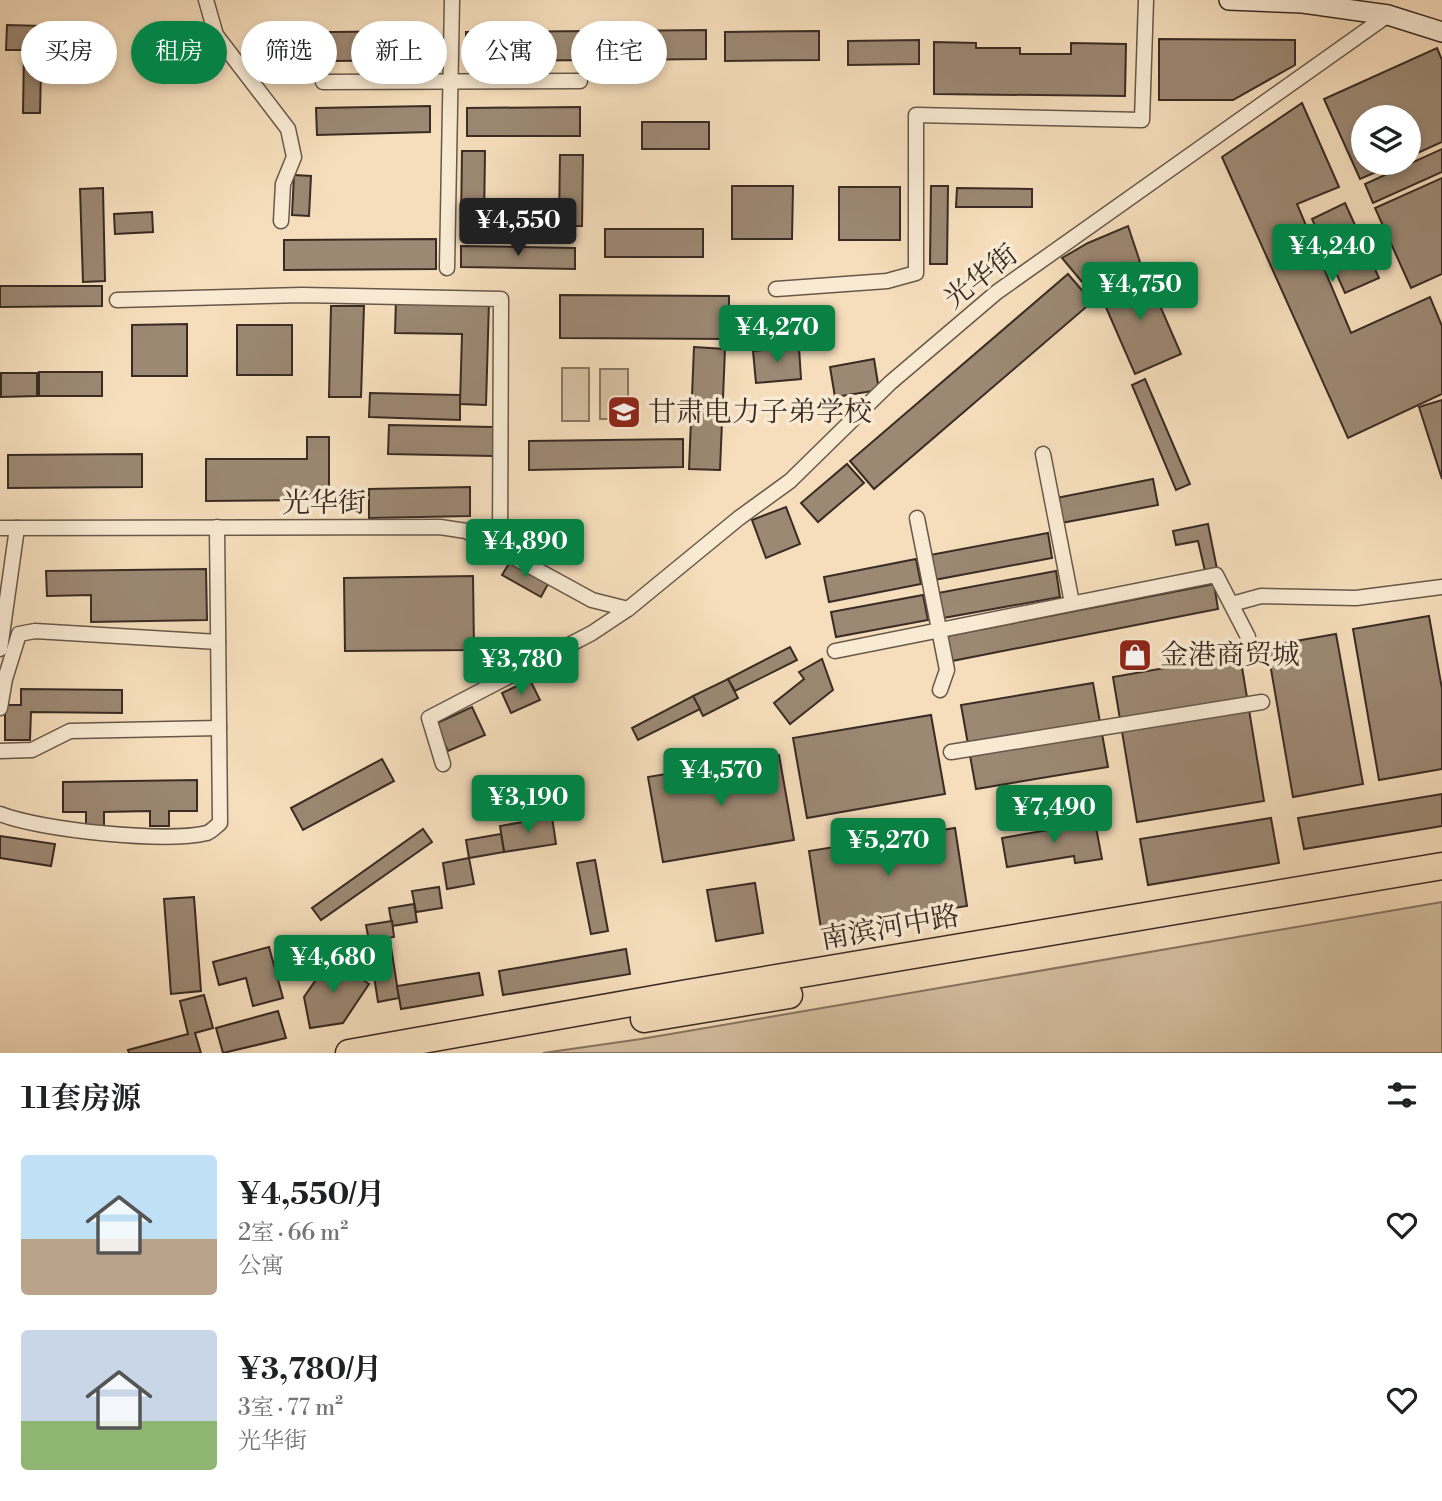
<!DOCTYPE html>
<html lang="zh">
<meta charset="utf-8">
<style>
:root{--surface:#fff;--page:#f2f2f2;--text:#202124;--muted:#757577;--accent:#0b8043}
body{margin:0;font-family:"Libre Bodoni","Noto Serif SC",serif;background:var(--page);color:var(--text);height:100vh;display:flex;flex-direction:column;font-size:26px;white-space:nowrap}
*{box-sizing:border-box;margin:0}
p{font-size:23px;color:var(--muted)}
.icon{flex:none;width:38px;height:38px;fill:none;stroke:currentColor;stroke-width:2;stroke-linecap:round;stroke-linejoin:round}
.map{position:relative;height:1053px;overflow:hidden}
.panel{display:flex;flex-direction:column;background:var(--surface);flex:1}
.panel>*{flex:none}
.guide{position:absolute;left:21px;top:21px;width:700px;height:63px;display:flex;gap:14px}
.fabs{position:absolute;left:1351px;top:105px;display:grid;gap:14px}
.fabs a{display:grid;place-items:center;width:70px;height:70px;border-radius:50%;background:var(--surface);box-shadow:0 4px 10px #0003;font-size:35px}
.price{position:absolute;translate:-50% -60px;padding:0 16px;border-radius:7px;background:var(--accent);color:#fff;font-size:23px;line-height:46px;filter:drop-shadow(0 2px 4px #0008)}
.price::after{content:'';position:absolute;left:50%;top:42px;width:21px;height:16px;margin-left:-10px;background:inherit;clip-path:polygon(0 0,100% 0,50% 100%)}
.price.active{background:#222;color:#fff}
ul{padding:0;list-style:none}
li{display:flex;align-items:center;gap:21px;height:175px;padding:0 21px}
li span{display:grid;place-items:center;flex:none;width:196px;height:140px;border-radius:7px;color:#555}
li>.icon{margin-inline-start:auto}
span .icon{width:84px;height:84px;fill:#fffc;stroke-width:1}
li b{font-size:30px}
h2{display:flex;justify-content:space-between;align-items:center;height:84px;padding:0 21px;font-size:30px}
.tag{padding:0 24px;border-radius:32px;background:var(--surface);box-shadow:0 4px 10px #0003;font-size:24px;line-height:63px}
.tag.active{background:var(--accent);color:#fff}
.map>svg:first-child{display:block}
.green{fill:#d6c0a2;stroke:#887663;stroke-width:2}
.building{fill:#9c8873;stroke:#3a2b24;stroke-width:2}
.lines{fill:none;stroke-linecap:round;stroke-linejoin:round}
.street-casing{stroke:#69584a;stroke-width:17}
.secondary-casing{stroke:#3a2b24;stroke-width:22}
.highway-casing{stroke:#3a2b24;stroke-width:29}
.street{stroke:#f9ead3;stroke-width:14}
.secondary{stroke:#f9ead3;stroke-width:19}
.highway{stroke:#f6debc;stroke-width:26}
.labels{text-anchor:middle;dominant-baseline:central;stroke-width:7;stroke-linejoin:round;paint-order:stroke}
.street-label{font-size:28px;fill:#3a2b24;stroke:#f9ead3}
.poi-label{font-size:28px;fill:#3a2b24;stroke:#f9ead3;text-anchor:start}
</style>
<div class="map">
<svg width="1442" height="1053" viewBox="0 0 1442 1053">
<rect width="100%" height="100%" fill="#f6debc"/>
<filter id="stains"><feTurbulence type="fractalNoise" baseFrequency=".00286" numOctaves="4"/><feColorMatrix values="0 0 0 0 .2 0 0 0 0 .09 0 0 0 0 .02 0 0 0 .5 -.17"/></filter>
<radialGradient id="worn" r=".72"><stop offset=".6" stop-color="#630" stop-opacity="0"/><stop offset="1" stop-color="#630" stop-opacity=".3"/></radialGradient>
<g class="green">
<rect x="562" y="368" width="27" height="53"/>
<rect x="600" y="369" width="28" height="50"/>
<path d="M1442,902V1053H543L641,1039Z"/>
</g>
<g class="building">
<path d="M7,25L42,26L40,113H23L24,50H6Z"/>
<path d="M706,30V59L612,60V31Z"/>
<path d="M433,31V60L330,61V32Z"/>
<path d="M596,31V60L466,61V32Z"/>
<path d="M819,31V60L725,61V32Z"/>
<path d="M1159,39L1295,40V65L1233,100H1159Z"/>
<path d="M919,40V64L848,65V41Z"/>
<path d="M934,42L976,43V48H1020V54H1071V43L1126,44L1125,96L934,94Z"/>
<path d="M1437,48L1442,60V142L1409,157V117H1363V163H1397L1360,179L1324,99Z"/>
<path d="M1302,103L1339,187L1297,204L1351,333L1430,297L1442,326V394L1348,438L1222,157Z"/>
<path d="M430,106V132L317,135L316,108Z"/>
<path d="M580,107V136H467V108Z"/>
<rect x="642" y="122" width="67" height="27"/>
<path d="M1442,149V172L1373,203L1365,184Z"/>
<path d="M462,151H485L484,224H461Z"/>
<path d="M560,155H583L582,226H559Z"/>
<path d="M294,175L311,176L309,216L292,215Z"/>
<path d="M1442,178V274L1411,288L1375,208Z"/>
<path d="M732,186H793L792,239H732Z"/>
<path d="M931,186H948L947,264H930Z"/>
<rect x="839" y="187" width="61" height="53"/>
<path d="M103,188L105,281L83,282L80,189Z"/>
<path d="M957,188L1032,189V207H956Z"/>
<path d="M1345,203L1379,278L1345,293L1312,219Z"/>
<path d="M152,212L153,232L115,234L114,214Z"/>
<path d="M1128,226L1140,262L1102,278L1088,289L1062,258L1088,243Z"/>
<rect x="605" y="229" width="98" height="28"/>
<path d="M436,239V269L284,270V240Z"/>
<path d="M461,246L575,248V269L461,267Z"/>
<path d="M1144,269L1181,354L1135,374L1098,289Z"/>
<path d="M1068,274L1092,302L874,489L850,461Z"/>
<path d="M0,286H102V306L0,307Z"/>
<path d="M560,295L729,296V339L560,338Z"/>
<path d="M396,299L489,301L486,405L460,404L462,334L395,333Z"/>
<path d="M331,306H364L361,397H329Z"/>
<path d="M187,324V376H132V325Z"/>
<rect x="237" y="325" width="55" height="50"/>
<path d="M694,347L725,349L720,470L689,469Z"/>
<path d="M799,347L801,379L756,383L753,351Z"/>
<path d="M874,359L879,390L835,397L830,367Z"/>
<rect x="39" y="372" width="63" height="24"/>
<path d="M1,373H37V396L1,397Z"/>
<path d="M1145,379L1190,484L1176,490L1132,385Z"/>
<path d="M370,393L460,395V420L369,417Z"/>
<path d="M1442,400V479L1419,407Z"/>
<path d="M389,425L493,427V456L388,454Z"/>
<path d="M307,437H329V500L206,501V459H307Z"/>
<path d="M683,439V467L529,470V441Z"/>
<path d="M142,454V487L8,488V455Z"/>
<path d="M847,464L864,483L818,522L801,503Z"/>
<path d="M1153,479L1158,505L1061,523L1056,498Z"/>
<path d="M470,487V516L369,518V489Z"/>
<path d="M786,507L800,544L766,558L752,520Z"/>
<path d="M1208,524L1217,569L1205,571L1198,541L1176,545L1173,531Z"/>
<path d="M1048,533L1052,558L934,580L930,555Z"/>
<path d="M916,559L921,584L829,602L824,577Z"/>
<path d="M510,562L548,584L541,597L502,575Z"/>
<path d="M206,569L207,620L91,622V595L47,596L46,571Z"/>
<path d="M1056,571L1060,597L943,618L938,593Z"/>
<path d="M473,576L474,650L345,651L344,578Z"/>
<path d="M1214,584L1218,609L952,661L947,636Z"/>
<path d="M923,595L928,620L836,637L831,612Z"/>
<path d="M1429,616L1442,689V769L1379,780L1353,629Z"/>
<path d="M1336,634L1363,784L1293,797L1267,646Z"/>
<path d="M790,647L797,660L735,691L728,679Z"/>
<path d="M1240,655L1264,801L1137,822L1113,677Z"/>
<path d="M822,659L833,690L790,724L774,703L804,679L799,672Z"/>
<path d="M728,679L738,698L703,716L693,696Z"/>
<path d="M530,680L540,700L511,713L502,693Z"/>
<path d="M1093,683L1108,767L976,789L961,705Z"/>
<path d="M21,689L122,690V713L31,712L30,740H5V705H21Z"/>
<path d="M693,696L700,709L638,740L632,728Z"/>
<path d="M472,707L485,735L448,751L435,724Z"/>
<path d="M931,715L945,794L807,818L793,738Z"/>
<path d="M779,755L794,840L663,862L648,777Z"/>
<path d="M382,759L394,781L303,830L291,808Z"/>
<path d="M197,780V811H169V826H150V811L104,812V826H86V812H63V782Z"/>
<path d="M1442,794V826L1304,849L1298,818Z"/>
<path d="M552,817L556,844L504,852L500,826Z"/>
<path d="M1271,818L1279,863L1148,885L1140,839Z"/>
<path d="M1095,822L1102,859L1075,863L1074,856L1007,867L1002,838Z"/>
<path d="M955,828L967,906L821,929L809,851Z"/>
<path d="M423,829L432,842L321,920L312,908Z"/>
<path d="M501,834L504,852L469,858L466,840Z"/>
<path d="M0,836L55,844L51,866L0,858Z"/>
<path d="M469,858L474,884L447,889L443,863Z"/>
<path d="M595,860L608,931L591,934L577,863Z"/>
<path d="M755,883L763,933L716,941L707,890Z"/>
<path d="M439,887L442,908L416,912L412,891Z"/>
<path d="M194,897L201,991L171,994L164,899Z"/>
<path d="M414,904L417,922L392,926L389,908Z"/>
<path d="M392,921L394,937L369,941L366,925Z"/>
<path d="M269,947L283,998L253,1006L246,978L219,985L213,962Z"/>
<path d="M391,947L399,998L378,1002L370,950Z"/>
<path d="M626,949L630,974L503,995L499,971Z"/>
<path d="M331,958L369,984L343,1023L310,1028L304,997Z"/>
<path d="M479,973L483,995L401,1009L397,986Z"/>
<path d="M204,995L213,1028L195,1033L201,1053H129L128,1050L188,1034L180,1001Z"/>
<path d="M278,1011L286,1038L223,1053L216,1028Z"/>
</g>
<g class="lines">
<g class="street-casing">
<g id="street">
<path d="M206,0L216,35L288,129L294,157L283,184L281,221"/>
<path d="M323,82L580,81"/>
<path d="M447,268L452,0"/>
<path d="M776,289L887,281L916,273V115L1142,120L1146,0"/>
<path d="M117,300L302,295L501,299L500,550"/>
<path d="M1043,454L1072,603"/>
<path d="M917,518L947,670L940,690"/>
<path d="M0,528L440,527L466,531L592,600L628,609"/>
<path d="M1232,604L1261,596L1356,598L1442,587"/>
<path d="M0,649L17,528"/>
<path d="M835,651L1216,575L1248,637"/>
<path d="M0,708L5,679L19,634L35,631L218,642"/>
<path d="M0,751L32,750L70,731L219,728"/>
<path d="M951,752L1262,702"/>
<path d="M443,764L429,718L592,633L628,609L739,518L790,481L890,383L997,292L1388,15"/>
<path d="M0,814C40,830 165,843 207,833C212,831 215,827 220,823L217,527"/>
</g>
</g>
<g class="secondary-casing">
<path id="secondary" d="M1229,0L1303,3L1388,15L1442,32"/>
</g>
<g class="highway-casing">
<g id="highway">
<path d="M644,1019L789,995"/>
<path d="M349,1053L682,994L1442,866"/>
</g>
</g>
<use href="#street" class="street"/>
<use href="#secondary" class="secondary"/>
<use href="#highway" class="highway"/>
</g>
<defs>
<g id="school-square" transform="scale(1.75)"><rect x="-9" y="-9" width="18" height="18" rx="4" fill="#8f2418" stroke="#f9ead3"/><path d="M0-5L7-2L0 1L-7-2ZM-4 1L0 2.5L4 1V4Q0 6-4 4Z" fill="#fff"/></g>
<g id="shop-square" transform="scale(1.75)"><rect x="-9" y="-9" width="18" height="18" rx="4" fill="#8f2418" stroke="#f9ead3"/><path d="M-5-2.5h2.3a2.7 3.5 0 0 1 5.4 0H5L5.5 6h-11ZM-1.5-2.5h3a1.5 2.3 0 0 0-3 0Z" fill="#fff"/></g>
</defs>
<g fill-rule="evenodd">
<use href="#school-square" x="624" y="412"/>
<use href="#shop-square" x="1135" y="655"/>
</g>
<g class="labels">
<g class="street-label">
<text transform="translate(981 277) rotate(-38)">光华街</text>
<text x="324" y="503">光华街</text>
<text transform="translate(890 928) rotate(-10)">南滨河中路</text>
</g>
<g class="poi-label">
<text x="648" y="412">甘肃电力子弟学校</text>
<text x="1160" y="655">金港商贸城</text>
</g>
</g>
<rect width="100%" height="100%" filter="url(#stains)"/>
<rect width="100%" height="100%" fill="url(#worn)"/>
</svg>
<div class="fabs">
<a><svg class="icon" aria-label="layers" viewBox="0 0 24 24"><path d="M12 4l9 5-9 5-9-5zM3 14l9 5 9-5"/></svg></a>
</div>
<b class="price active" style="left:518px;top:258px">¥4,550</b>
<b class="price" style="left:1332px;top:284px">¥4,240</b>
<b class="price" style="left:1140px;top:322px">¥4,750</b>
<b class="price" style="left:777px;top:365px">¥4,270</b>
<b class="price" style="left:525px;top:579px">¥4,890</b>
<b class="price" style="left:521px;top:697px">¥3,780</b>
<b class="price" style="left:721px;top:808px">¥4,570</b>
<b class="price" style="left:528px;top:835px">¥3,190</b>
<b class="price" style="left:1054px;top:845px">¥7,490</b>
<b class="price" style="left:888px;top:878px">¥5,270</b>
<b class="price" style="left:333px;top:995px">¥4,680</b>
<div class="guide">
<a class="tag">买房</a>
<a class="tag active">租房</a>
<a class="tag">筛选</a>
<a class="tag">新上</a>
<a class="tag">公寓</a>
<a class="tag">住宅</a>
</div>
</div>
<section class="panel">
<h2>11套房源<svg class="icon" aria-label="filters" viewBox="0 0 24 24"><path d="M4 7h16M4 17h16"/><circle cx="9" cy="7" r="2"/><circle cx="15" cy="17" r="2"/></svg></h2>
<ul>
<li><span style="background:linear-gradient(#bfe0f5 60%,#b9a48a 0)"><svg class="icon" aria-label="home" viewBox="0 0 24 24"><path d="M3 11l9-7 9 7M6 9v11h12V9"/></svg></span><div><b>¥4,550/月</b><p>2室 · 66 m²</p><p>公寓</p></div><svg class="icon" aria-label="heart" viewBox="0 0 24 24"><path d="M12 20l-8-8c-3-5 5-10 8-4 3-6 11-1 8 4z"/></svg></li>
<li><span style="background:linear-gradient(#c9d6e8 65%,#8fb573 0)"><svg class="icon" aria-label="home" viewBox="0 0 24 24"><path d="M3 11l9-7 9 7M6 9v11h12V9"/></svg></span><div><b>¥3,780/月</b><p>3室 · 77 m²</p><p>光华街</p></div><svg class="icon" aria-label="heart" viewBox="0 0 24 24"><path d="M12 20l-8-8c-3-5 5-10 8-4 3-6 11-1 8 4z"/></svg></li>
</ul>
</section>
